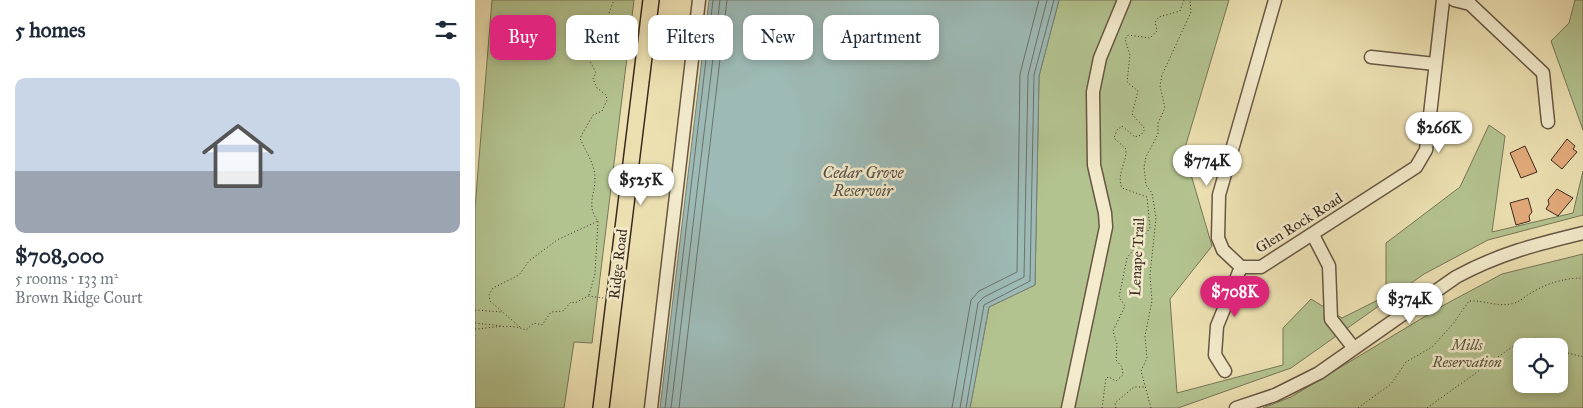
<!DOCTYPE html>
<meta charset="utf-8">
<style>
:root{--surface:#fff;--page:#f2f2f3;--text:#1f2937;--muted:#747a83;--accent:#db2777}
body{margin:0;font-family:"IM FELL Great Primer",serif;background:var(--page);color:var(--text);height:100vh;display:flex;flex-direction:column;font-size:19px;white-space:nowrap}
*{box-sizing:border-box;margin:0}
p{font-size:16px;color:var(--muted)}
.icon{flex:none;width:28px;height:28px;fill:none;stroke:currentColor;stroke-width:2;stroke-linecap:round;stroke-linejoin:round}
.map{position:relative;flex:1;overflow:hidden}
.panel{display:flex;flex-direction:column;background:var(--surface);width:475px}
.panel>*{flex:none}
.guide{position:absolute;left:15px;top:15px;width:475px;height:45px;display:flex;gap:10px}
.tools{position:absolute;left:1038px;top:338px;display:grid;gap:10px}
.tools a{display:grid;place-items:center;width:55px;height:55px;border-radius:10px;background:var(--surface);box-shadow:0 2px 8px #0003;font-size:25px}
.price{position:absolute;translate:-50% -42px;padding:0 11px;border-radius:18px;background:#fff;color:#222;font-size:16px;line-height:32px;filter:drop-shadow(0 1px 2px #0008)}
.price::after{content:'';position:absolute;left:50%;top:30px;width:15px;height:11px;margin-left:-8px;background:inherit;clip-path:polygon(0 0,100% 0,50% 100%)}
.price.active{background:var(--accent);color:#fff}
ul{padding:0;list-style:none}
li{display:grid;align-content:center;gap:10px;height:265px;padding:0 15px}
li span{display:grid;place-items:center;height:155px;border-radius:10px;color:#555}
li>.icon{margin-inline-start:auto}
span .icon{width:90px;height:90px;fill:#fffc;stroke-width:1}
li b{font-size:21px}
h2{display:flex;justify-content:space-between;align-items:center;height:60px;padding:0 15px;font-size:21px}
.tag{padding:0 18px;border-radius:10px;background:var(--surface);box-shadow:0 2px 8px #0003;font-size:18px;line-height:45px}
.tag.active{background:var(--accent);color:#fff}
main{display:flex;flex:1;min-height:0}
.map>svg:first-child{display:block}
.green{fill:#b3c38f;stroke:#777657;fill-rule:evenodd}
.water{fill:#9dbab6;stroke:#76807a}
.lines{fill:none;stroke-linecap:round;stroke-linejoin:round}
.shore{stroke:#6c726a;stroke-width:1}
.building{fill:#e3aa7a;stroke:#3b291f}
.minor-casing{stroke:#675744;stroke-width:15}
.major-casing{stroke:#3b291f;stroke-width:18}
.path{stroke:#3b291f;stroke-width:1;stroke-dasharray:1 2.5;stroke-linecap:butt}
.minor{stroke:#f3ebcc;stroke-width:12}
.major{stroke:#ece0b1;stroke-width:15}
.labels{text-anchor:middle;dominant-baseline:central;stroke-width:5;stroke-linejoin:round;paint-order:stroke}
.street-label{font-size:15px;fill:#3b291f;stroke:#f3ebcc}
.park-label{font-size:15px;font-style:italic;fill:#59503b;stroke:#f3ebcc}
.water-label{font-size:16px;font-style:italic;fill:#544d45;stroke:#f3ebcc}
</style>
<main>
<section class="panel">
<h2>5 homes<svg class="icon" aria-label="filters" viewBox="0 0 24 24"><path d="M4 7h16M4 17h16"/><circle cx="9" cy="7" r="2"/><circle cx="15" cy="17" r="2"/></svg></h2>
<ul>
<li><span style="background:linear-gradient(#c9d6e8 60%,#9aa5b1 0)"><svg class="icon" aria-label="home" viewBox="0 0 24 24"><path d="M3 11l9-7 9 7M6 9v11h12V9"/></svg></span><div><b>$708,000</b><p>5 rooms · 133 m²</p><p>Brown Ridge Court</p></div></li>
</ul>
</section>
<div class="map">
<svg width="1108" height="408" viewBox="0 0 1108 408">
<rect width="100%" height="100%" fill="#ece0b1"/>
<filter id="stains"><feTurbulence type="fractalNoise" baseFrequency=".004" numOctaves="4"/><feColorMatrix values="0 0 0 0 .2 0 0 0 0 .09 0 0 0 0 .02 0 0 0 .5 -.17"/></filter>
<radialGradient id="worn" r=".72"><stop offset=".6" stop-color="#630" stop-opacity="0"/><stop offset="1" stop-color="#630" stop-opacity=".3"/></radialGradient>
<g class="green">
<path d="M17,0H159L117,343L99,342L89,408H0V208Z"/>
<path d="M584,0H754L709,151L737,246L695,299L702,393L808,365V328L836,299L867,318L911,296V243L985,187L1014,125L1030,136L1017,232L1098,213L1108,171V215L1013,240L949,274L816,368L703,408H495L514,307L560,285L564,76Z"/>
<path d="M1100,0H1108V130L1076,41L1094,23Z"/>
<path d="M1108,254V408H788L816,397L969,305L1027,274ZM1046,346H1084V384H1046Z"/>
</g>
<path class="water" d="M234,0H584L564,76L560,285L514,307L495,408H185Z"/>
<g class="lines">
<g class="shore">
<path d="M190,408L238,0"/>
<path d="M196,408L245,0"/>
<path d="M204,408L252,0"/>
<path d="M477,408L496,300L504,291L542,272L545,74L564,0"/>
<path d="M485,408L503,303L509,297L549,277L553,75L572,0"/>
<path d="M491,408L509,305L555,281L559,75L579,0"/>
</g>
</g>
<g class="building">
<path d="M1092,139L1100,146L1098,149L1102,152L1087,169L1076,160Z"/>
<path d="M1050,146L1062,172L1046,178L1035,153Z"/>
<path d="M1082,189L1098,198L1083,216L1071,209L1074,204L1073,200Z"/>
<path d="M1053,198L1057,212L1054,216L1055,221L1041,225L1035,203Z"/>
</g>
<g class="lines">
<g class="minor-casing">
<g id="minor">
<path d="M800,0L744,195L743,238L748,250L766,267H786L941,167L951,150L968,0"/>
<path d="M979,0L995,4L1068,73L1073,122"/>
<path d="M896,57L960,64"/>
<path d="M838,235L854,266L856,319L878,347"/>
<path d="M750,371L740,355L742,326L766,267"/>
<path d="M176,408L224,0"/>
<path d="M593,408L631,227L630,213L619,165L618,92L625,58L649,0"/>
<path d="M761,408L800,395L844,373L981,277C1023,254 1062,244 1108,233"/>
</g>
</g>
<g class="major-casing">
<path id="major" d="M126,408L176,0"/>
</g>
<g class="path">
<path d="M114,295L120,274L123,221"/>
<path d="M0,310L27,312"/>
<path d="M0,323L27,326"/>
<path d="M45,327L15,301L14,295L18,288L44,275L54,261L82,240L123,221C111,206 120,195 120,179C120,163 110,151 105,138L118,115L127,111L132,100L131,95L122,88L118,79L121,73L113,57C126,39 131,20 139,0"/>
<path d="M0,329C17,328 35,323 51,330L59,323L67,325L76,312L88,311L96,302L100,303L113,296L128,298"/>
<path d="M1084,348L1089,352L1108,357"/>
<path d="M627,408L631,378L634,377L641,381L648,375L647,367L641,360L642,344L638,331L650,306L644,297L652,258L675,228L672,197L647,188C641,174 652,163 651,149L639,138L642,130L647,126L660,137L666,135L670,129L657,114L663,91L652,82L655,55L650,39L653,35L675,38L682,31L680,22L684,17L705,11L709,0"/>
<path d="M641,408L640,403L659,387H669"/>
<path d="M676,408L666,371L672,358L670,336L677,301L675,275L681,218L677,193L671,185L669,167L671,157L683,134V123L690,108L685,86L687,75L716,12L715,0"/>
<path d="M883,408L916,384L931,362L957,347L978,324L994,301C1010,300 1023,308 1040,303C1046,301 1050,296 1056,293C1072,283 1090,278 1108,278"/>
<path d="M952,408L1037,347L1059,338L1070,340L1080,346"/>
</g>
<use href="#minor" class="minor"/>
<use href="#major" class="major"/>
</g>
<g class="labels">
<g class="street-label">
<text transform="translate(824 223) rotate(-32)">Glen Rock Road</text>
<text transform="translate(662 257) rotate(-87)">Lenape Trail</text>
<text transform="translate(143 264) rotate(-83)">Ridge Road</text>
</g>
<g class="park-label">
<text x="992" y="345">Mills<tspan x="992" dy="17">Reservation</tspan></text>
</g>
<g class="water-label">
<text x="388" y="172">Cedar Grove<tspan x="388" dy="18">Reservoir</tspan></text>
</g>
</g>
<rect width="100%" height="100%" filter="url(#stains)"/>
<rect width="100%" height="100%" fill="url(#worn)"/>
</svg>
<div class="tools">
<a><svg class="icon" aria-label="locate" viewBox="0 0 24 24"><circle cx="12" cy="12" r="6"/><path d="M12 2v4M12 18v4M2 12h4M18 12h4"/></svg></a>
</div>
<b class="price" style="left:964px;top:154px">$266K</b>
<b class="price" style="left:732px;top:187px">$774K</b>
<b class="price" style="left:166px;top:206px">$525K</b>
<b class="price active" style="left:760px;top:318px">$708K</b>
<b class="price" style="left:935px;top:325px">$374K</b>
<div class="guide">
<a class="tag active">Buy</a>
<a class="tag">Rent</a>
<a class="tag">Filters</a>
<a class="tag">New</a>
<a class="tag">Apartment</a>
</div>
</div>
</main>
